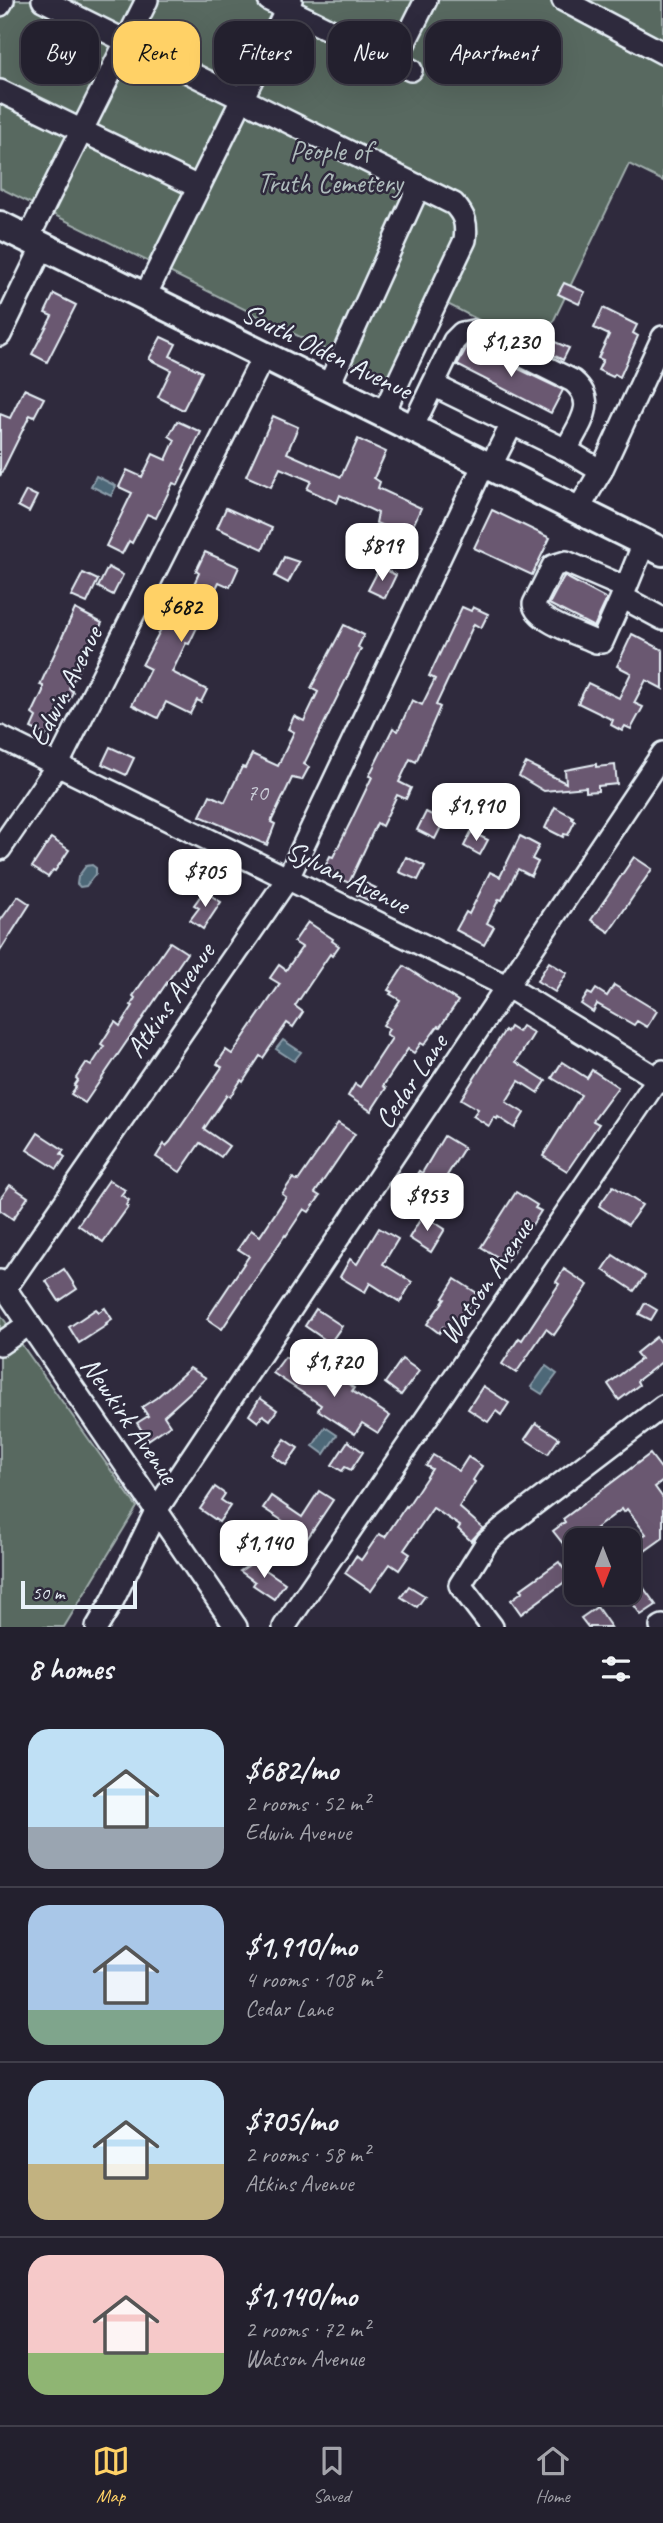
<!DOCTYPE html>
<meta charset="utf-8">
<style>
:root{--surface:#23202e;--page:#2f2d3a;--text:#f1f3f6;--muted:#a3a3aa;--line:#403e4a;--accent:#ffd166}
body{margin:0;font-family:Caveat,sans-serif;background:var(--page);color:var(--text);height:100vh;display:flex;flex-direction:column;font-size:26px;white-space:nowrap}
*{box-sizing:border-box;margin:0}
p{font-size:23px;color:var(--muted)}
.icon{flex:none;width:38px;height:38px;fill:none;stroke:currentColor;stroke-width:2;stroke-linecap:round;stroke-linejoin:round}
.map{position:relative;height:1627px;overflow:hidden}
.details{display:flex;flex-direction:column;background:var(--surface);flex:1}
.details>*{flex:none}
.top-card{position:absolute;left:21px;top:21px;width:621px;height:63px;display:flex;gap:14px}
.needle{width:46px;rotate:180deg}
.controls{position:absolute;left:564px;top:1528px;display:grid;gap:14px}
.controls a{display:grid;place-items:center;width:77px;height:77px;border-radius:14px;background:var(--surface);box-shadow:0 7px 28px #0002,0 0 0 2px var(--line);font-size:35px}
.scale{position:absolute;left:21px;bottom:18px;width:116px;box-sizing:border-box;padding-left:7px;border:4px solid #e8f1f8;border-top:0;font-size:19px;line-height:24px;white-space:nowrap;color:#e8f1f8;-webkit-text-stroke:5px #2f2a3d;paint-order:stroke}
.price{position:absolute;translate:-50% -60px;padding:0 16px;border-radius:14px;background:#fff;color:#222;font-size:23px;line-height:46px;filter:drop-shadow(0 2px 4px #0008)}
.price::after{content:'';position:absolute;left:50%;top:42px;width:21px;height:16px;margin-left:-10px;background:inherit;clip-path:polygon(0 0,100% 0,50% 100%)}
.price.current{background:var(--accent);color:#111}
ul{padding:0;list-style:none}
li{display:flex;align-items:center;gap:21px;height:175px;padding:0 28px}
li+li{border-top:2px solid var(--line)}
li span{display:grid;place-items:center;flex:none;width:196px;height:140px;border-radius:21px;color:#555}
li>.icon{margin-inline-start:auto}
span .icon{width:84px;height:84px;fill:#fffc;stroke-width:1}
li b{font-size:30px}
h2{display:flex;justify-content:space-between;align-items:center;height:84px;padding:0 28px;font-size:30px}
.chip{padding:0 24px;border-radius:21px;background:var(--surface);box-shadow:0 7px 28px #0002,0 0 0 2px var(--line);font-size:24px;line-height:63px}
.chip.current{background:var(--accent);color:#111}
.menu{display:flex;justify-content:space-around;align-items:center;height:98px;border-top:2px solid var(--line);background:var(--surface);font-size:19px;color:var(--muted)}
.menu a{display:grid;justify-items:center;gap:4px}
.menu .current{color:var(--accent)}
.map>svg:first-child{display:block}
.green{fill:#586961;stroke:#a0adac;stroke-width:2}
.water{fill:#4e6778;stroke:#8c9eab;stroke-width:2}
.building{fill:#6b5971;stroke:#e8f1f8;stroke-width:2}
.lines{fill:none;stroke-linecap:round;stroke-linejoin:round}
.minor-casing{stroke:#e8f1f8;stroke-width:26}
.major-casing{stroke:#e8f1f8;stroke-width:32}
.minor{stroke:#2f2a3d;stroke-width:21}
.major{stroke:#2f2a3d;stroke-width:26}
.labels{text-anchor:middle;dominant-baseline:central;stroke-width:5;stroke-linejoin:round;paint-order:stroke}
.number-label{font-size:24px;fill:#c9cbd6}
.park-label{font-size:28px;fill:#aebbbc;stroke:#2f2a3d}
.street-label{font-size:28px;fill:#e8f1f8;stroke:#2f2a3d}
</style>
<div class="map">
<svg width="663" height="1627" viewBox="0 0 663 1627">
<rect width="100%" height="100%" fill="#2f2a3d"/>
<filter id="ink" filterUnits="userSpaceOnUse"><feTurbulence type="fractalNoise" baseFrequency=".0143" numOctaves="2"/><feDisplacementMap in="SourceGraphic" scale="14" xChannelSelector="R" yChannelSelector="G"/><feConvolveMatrix kernelMatrix="1 2 1 2 8 2 1 2 1" color-interpolation-filters="sRGB"/></filter>
<g filter="url(#ink)">
<g class="green">
<path d="M0,0H663V181L629,164L539,351L434,297L391,382L0,188Z"/>
<path d="M0,1314L137,1507L64,1627H0Z"/>
</g>
<g class="water">
<path d="M96,476L116,486L111,496L91,486Z"/>
<path d="M92,865L96,868V873L86,886L80,887L77,884L78,877L86,866Z"/>
<path d="M283,1040L301,1052L294,1061L276,1049Z"/>
<path d="M546,1366L557,1374L542,1394L531,1387Z"/>
<path d="M325,1427L337,1435L324,1454L313,1446Z"/>
</g>
<g class="building">
<path d="M564,283L585,292L579,304L558,294Z"/>
<path d="M54,294L76,305L47,362L32,354L52,316L45,313Z"/>
<path d="M603,308L637,325L633,333L638,336L620,377L615,374L613,377L598,370L603,360L598,358L609,335L594,328Z"/>
<path d="M161,337L176,344L170,356L202,372L183,410L158,397L171,370L149,359Z"/>
<path d="M555,342L569,348L563,360L549,353Z"/>
<path d="M468,345L563,390L551,413L457,365Z"/>
<path d="M24,389L44,398L34,417L30,415L0,476V414L10,418Z"/>
<path d="M273,416L298,427L287,453L341,477L358,439L386,452L374,478L380,482L378,488L421,508L411,530L408,529L405,535L376,523L378,513L340,495L337,503L307,489L311,481L280,468L271,487L246,476Z"/>
<path d="M177,421L201,432L183,469L185,470L178,485L173,483L156,518L147,514L132,543L129,541L122,554L106,546L132,493L119,487L127,470L142,477L153,454L166,460L175,440L169,436Z"/>
<path d="M26,491L37,496L29,512L18,506Z"/>
<path d="M226,508L272,528L263,549L217,528Z"/>
<path d="M492,510L550,538L532,575L474,548Z"/>
<path d="M205,552L239,567L230,587L219,582L189,644L186,643L172,672L207,690L201,702L197,700L190,714L166,702L158,718L132,705L150,669L142,665L171,610L180,615L199,573L196,571Z"/>
<path d="M284,557L299,562L288,583L275,576Z"/>
<path d="M108,567L123,575L113,595L98,587Z"/>
<path d="M380,567L396,575L385,598L368,590Z"/>
<path d="M83,573L98,580L87,603L71,596Z"/>
<path d="M564,576L607,599L594,627L549,604Z"/>
<path d="M462,607L471,611L473,607L488,614L481,628L474,624L436,705L440,707L416,762L410,759L399,782L411,788L406,799L397,795L382,826L377,823L349,883L327,873L328,871L324,869L330,856L333,857L350,823L372,777L369,776L393,728L398,731L412,700L422,705L435,679L429,676Z"/>
<path d="M75,609L102,623L69,688L73,692L67,704L64,702L47,736L31,728L36,717L32,714L43,691V686L40,685Z"/>
<path d="M344,625L364,635L358,647L361,649L304,764L309,767L302,780L292,778L271,822L275,824L267,845L200,816L210,795L225,802L242,767L245,768L252,754L278,766L294,732L288,729L294,716L304,721L318,692L311,688Z"/>
<path d="M632,634L663,650V689L646,680L634,703L643,707L631,729L625,726L622,731L611,725L613,720L578,703L588,683L619,698L631,673L617,666Z"/>
<path d="M110,747L134,758L126,775L102,764Z"/>
<path d="M526,763L566,783L565,770L596,764V767L615,765L617,784L598,786V791L586,792V787L544,791L519,776Z"/>
<path d="M555,807L573,817L572,819L575,821L568,835L564,834L563,837L545,828Z"/>
<path d="M426,812L444,821L435,839L417,830Z"/>
<path d="M471,832L488,840L480,855L464,846Z"/>
<path d="M520,836L539,846L532,859L538,862L531,876L518,869L502,900L499,899L487,923L494,927L484,945L456,930L466,912L469,914L490,872L500,877Z"/>
<path d="M51,838L69,850L55,871L53,870L48,877L32,867Z"/>
<path d="M406,857L425,866L418,880L399,872Z"/>
<path d="M634,857L652,869L609,932L591,920Z"/>
<path d="M363,882L376,888L370,901L357,895Z"/>
<path d="M204,891L221,902L203,929L190,920L199,908L194,905Z"/>
<path d="M18,896L30,904L0,951V921Z"/>
<path d="M308,922L333,939L332,941L339,946L332,956L330,954L295,1006L303,1012L293,1027L287,1023L263,1058L260,1056L243,1082L241,1080L230,1097L227,1095L204,1129L229,1146L221,1157L200,1143L180,1172L156,1157L164,1144L166,1146L170,1142L222,1067L217,1064L226,1050L232,1054L280,984L270,978L279,965L286,970L302,947L294,942Z"/>
<path d="M170,942L187,953L85,1103L71,1094L76,1087L74,1086L78,1080L76,1078L86,1063L91,1066L104,1046L101,1044L115,1022L120,1026L133,1006L131,1005L135,998L133,996Z"/>
<path d="M549,962L567,973L555,992L537,981Z"/>
<path d="M404,966L458,1001L440,1027L438,1026L424,1045L421,1043L414,1053L408,1049L383,1086L386,1088L371,1111L348,1096L355,1084L360,1087L392,1038L386,1034L389,1029L383,1025L400,1000L390,994L392,992L388,990Z"/>
<path d="M614,985L657,1011L647,1027L637,1021L634,1025L597,1004L593,1012L581,1004L588,993L592,995L596,989L607,996Z"/>
<path d="M522,1026L534,1033L516,1062L546,1081L538,1093L519,1081L506,1102L524,1113L515,1128L498,1117L497,1119L494,1117L489,1126L473,1116L478,1109L461,1099L505,1030L507,1032L510,1027L518,1032Z"/>
<path d="M562,1062L587,1078L592,1070L618,1087L593,1121L599,1124L567,1171L543,1156L581,1095L552,1078Z"/>
<path d="M338,1123L355,1134L315,1193L320,1196L309,1212L304,1209L286,1236L285,1235L222,1329L207,1319L249,1256L238,1249L251,1230L260,1236L286,1197L282,1194L293,1178L298,1181Z"/>
<path d="M38,1133L64,1150L61,1154L65,1157L57,1169L27,1150Z"/>
<path d="M444,1136L464,1148L425,1211L409,1201L413,1195L406,1191L419,1171L422,1173Z"/>
<path d="M109,1180L125,1190L121,1195L129,1200L126,1205L128,1207L103,1242L78,1225Z"/>
<path d="M10,1185L28,1197L13,1219L0,1210V1199Z"/>
<path d="M613,1186L642,1205L628,1225L599,1206Z"/>
<path d="M516,1192L537,1205L535,1208L541,1211L532,1225L526,1222L511,1242L517,1245L506,1262L481,1247Z"/>
<path d="M423,1215L445,1229L431,1252L409,1238Z"/>
<path d="M379,1228L398,1239L383,1264L412,1282L400,1302L370,1283L365,1292L340,1277L350,1259L357,1264Z"/>
<path d="M613,1255L645,1276L634,1291L603,1270Z"/>
<path d="M64,1269L77,1289L59,1301L46,1281Z"/>
<path d="M564,1269L588,1285L554,1335L546,1329L516,1373L502,1364L519,1338L522,1340L559,1284L556,1282Z"/>
<path d="M455,1279L477,1293L459,1322L463,1325L455,1336L443,1327L439,1333L427,1324L445,1299L443,1298Z"/>
<path d="M645,1303L657,1310L651,1320L639,1314Z"/>
<path d="M105,1308L112,1319L106,1323L107,1325L79,1343L69,1327L96,1309L99,1312Z"/>
<path d="M316,1309L342,1326L330,1343L305,1326Z"/>
<path d="M656,1337L663,1346V1361L637,1381L639,1385L619,1400L608,1384L641,1359L636,1353Z"/>
<path d="M285,1357L333,1389L340,1378L354,1388L352,1391L390,1416L378,1433L362,1423L355,1434L318,1410L321,1405L273,1373Z"/>
<path d="M402,1359L419,1371L401,1395L385,1383Z"/>
<path d="M190,1368L206,1378L164,1416L170,1425L148,1440L137,1423L148,1416L142,1407L156,1398Z"/>
<path d="M483,1386L509,1403L501,1415L496,1411L488,1422L468,1409Z"/>
<path d="M260,1398L277,1410L270,1420L263,1415L258,1422L249,1415Z"/>
<path d="M536,1423L559,1438L548,1454L525,1439Z"/>
<path d="M285,1439L298,1448L286,1465L273,1456Z"/>
<path d="M348,1441L363,1452L351,1470L345,1467L342,1471L332,1465Z"/>
<path d="M650,1454L663,1471V1481L655,1487L663,1498V1538L628,1563V1546L646,1534L627,1509L624,1512L622,1509L580,1540H576V1543L568,1550L553,1531L565,1522L563,1519Z"/>
<path d="M433,1455L459,1471L468,1457L482,1466L473,1480L475,1482L459,1507L483,1528L471,1541L458,1529L460,1526L433,1508L404,1550L410,1554L399,1570L390,1564L371,1591L345,1573L356,1556L361,1560L379,1534L385,1537L406,1506L407,1507L432,1469L426,1466Z"/>
<path d="M215,1487L225,1494L221,1500L230,1506L219,1522L200,1509Z"/>
<path d="M319,1491L333,1500L301,1548L298,1545L266,1565L292,1527L263,1508L271,1496L302,1517Z"/>
<path d="M254,1562L285,1583L274,1599L253,1585L255,1582L240,1571Z"/>
<path d="M559,1562L570,1578L521,1614L511,1600L523,1591L521,1589Z"/>
<path d="M628,1566L656,1605L641,1615L628,1597Z"/>
<path d="M409,1586L425,1596L417,1607L401,1597Z"/>
<path d="M597,1607L611,1627H588L581,1618Z"/>
</g>
<g class="lines">
<g class="minor-casing">
<g id="minor">
<path d="M43,0L454,204C465,216 467,224 465,240L383,414"/>
<path d="M269,0L411,70"/>
<path d="M563,0L663,53"/>
<path d="M0,5L3,0"/>
<path d="M395,62L426,0"/>
<path d="M0,91L198,187"/>
<path d="M28,238L147,0"/>
<path d="M145,296L291,0"/>
<path d="M0,335L43,246"/>
<path d="M433,385L566,450L601,471"/>
<path d="M328,387L419,186"/>
<path d="M412,428L454,341L462,333L473,331L573,381C599,403 579,424 566,450"/>
<path d="M490,467L512,424"/>
<path d="M578,510L601,471L663,337"/>
<path d="M644,543L622,597L663,619"/>
<path d="M622,597L602,642H596C581,635 536,621 534,604L553,566L566,562L624,587"/>
<path d="M0,737L508,987L663,1082"/>
<path d="M0,849L57,766L264,355"/>
<path d="M0,1281L236,1627"/>
<path d="M5,1289L288,878L484,464"/>
<path d="M0,1344L29,1324"/>
<path d="M97,1627L113,1600L157,1509L663,753"/>
<path d="M284,1627L663,1071"/>
<path d="M492,1627L460,1585L487,1542L504,1527L663,1406"/>
<path d="M661,1627L663,1626"/>
</g>
</g>
<g class="major-casing">
<path id="major" d="M0,225L663,552"/>
</g>
<use href="#minor" class="minor"/>
<use href="#major" class="major"/>
</g>
</g>
<g class="labels">
<g class="number-label">
<text x="257" y="792">70</text>
</g>
<g class="park-label">
<text x="330" y="150">People of<tspan x="330" dy="32">Truth Cemetery</tspan></text>
</g>
<g class="street-label">
<text transform="translate(327 351) rotate(26)">South Olden Avenue</text>
<text transform="translate(65 686) rotate(-63)">Edwin Avenue</text>
<text transform="translate(348 877) rotate(26)">Sylvan Avenue</text>
<text transform="translate(170 1000) rotate(-55)">Atkins Avenue</text>
<text transform="translate(411 1081) rotate(-56)">Cedar Lane</text>
<text transform="translate(486 1281) rotate(-56)">Watson Avenue</text>
<text transform="translate(130 1420) rotate(55)">Newkirk Avenue</text>
</g>
</g>
</svg>
<div class="controls">
<a><svg class="needle" viewBox="-14 -14 28 28"><path d="M0-13l5 13h-10z" fill="#e53935"/><path d="M0 13l5-13h-10z" fill="#a3a3aa"/></svg></a>
</div>
<div class="scale">50 m</div>
<b class="price" style="left:511px;top:379px">$1,230</b>
<b class="price" style="left:382px;top:583px">$819</b>
<b class="price current" style="left:181px;top:644px">$682</b>
<b class="price" style="left:476px;top:843px">$1,910</b>
<b class="price" style="left:205px;top:909px">$705</b>
<b class="price" style="left:427px;top:1233px">$953</b>
<b class="price" style="left:334px;top:1399px">$1,720</b>
<b class="price" style="left:264px;top:1580px">$1,140</b>
<div class="top-card">
<a class="chip">Buy</a>
<a class="chip current">Rent</a>
<a class="chip">Filters</a>
<a class="chip">New</a>
<a class="chip">Apartment</a>
</div>
</div>
<section class="details">
<h2>8 homes<svg class="icon" aria-label="filters" viewBox="0 0 24 24"><path d="M4 7h16M4 17h16"/><circle cx="9" cy="7" r="2"/><circle cx="15" cy="17" r="2"/></svg></h2>
<ul>
<li><span style="background:linear-gradient(#bfe0f5 70%,#9aa5b1 0)"><svg class="icon" aria-label="home" viewBox="0 0 24 24"><path d="M3 11l9-7 9 7M6 9v11h12V9"/></svg></span><div><b>$682/mo</b><p>2 rooms · 52 m²</p><p>Edwin Avenue</p></div></li>
<li><span style="background:linear-gradient(#a9c7e8 75%,#7fa58c 0)"><svg class="icon" aria-label="home" viewBox="0 0 24 24"><path d="M3 11l9-7 9 7M6 9v11h12V9"/></svg></span><div><b>$1,910/mo</b><p>4 rooms · 108 m²</p><p>Cedar Lane</p></div></li>
<li><span style="background:linear-gradient(#bfe0f5 60%,#c2b280 0)"><svg class="icon" aria-label="home" viewBox="0 0 24 24"><path d="M3 11l9-7 9 7M6 9v11h12V9"/></svg></span><div><b>$705/mo</b><p>2 rooms · 58 m²</p><p>Atkins Avenue</p></div></li>
<li><span style="background:linear-gradient(#f6c9c9 70%,#8fb573 0)"><svg class="icon" aria-label="home" viewBox="0 0 24 24"><path d="M3 11l9-7 9 7M6 9v11h12V9"/></svg></span><div><b>$1,140/mo</b><p>2 rooms · 72 m²</p><p>Watson Avenue</p></div></li>
</ul>
</section>
<nav class="menu">
<a class="current"><svg class="icon" aria-label="map" viewBox="0 0 24 24"><path d="M3 6l6-2 6 2 6-2v14l-6 2-6-2-6 2zM9 4v14M15 6v14"/></svg>Map</a>
<a><svg class="icon" aria-label="saved" viewBox="0 0 24 24"><path d="M7 4h10v16l-5-4-5 4z"/></svg>Saved</a>
<a><svg class="icon" aria-label="home" viewBox="0 0 24 24"><path d="M3 11l9-7 9 7M6 9v11h12V9"/></svg>Home</a>
</nav>
